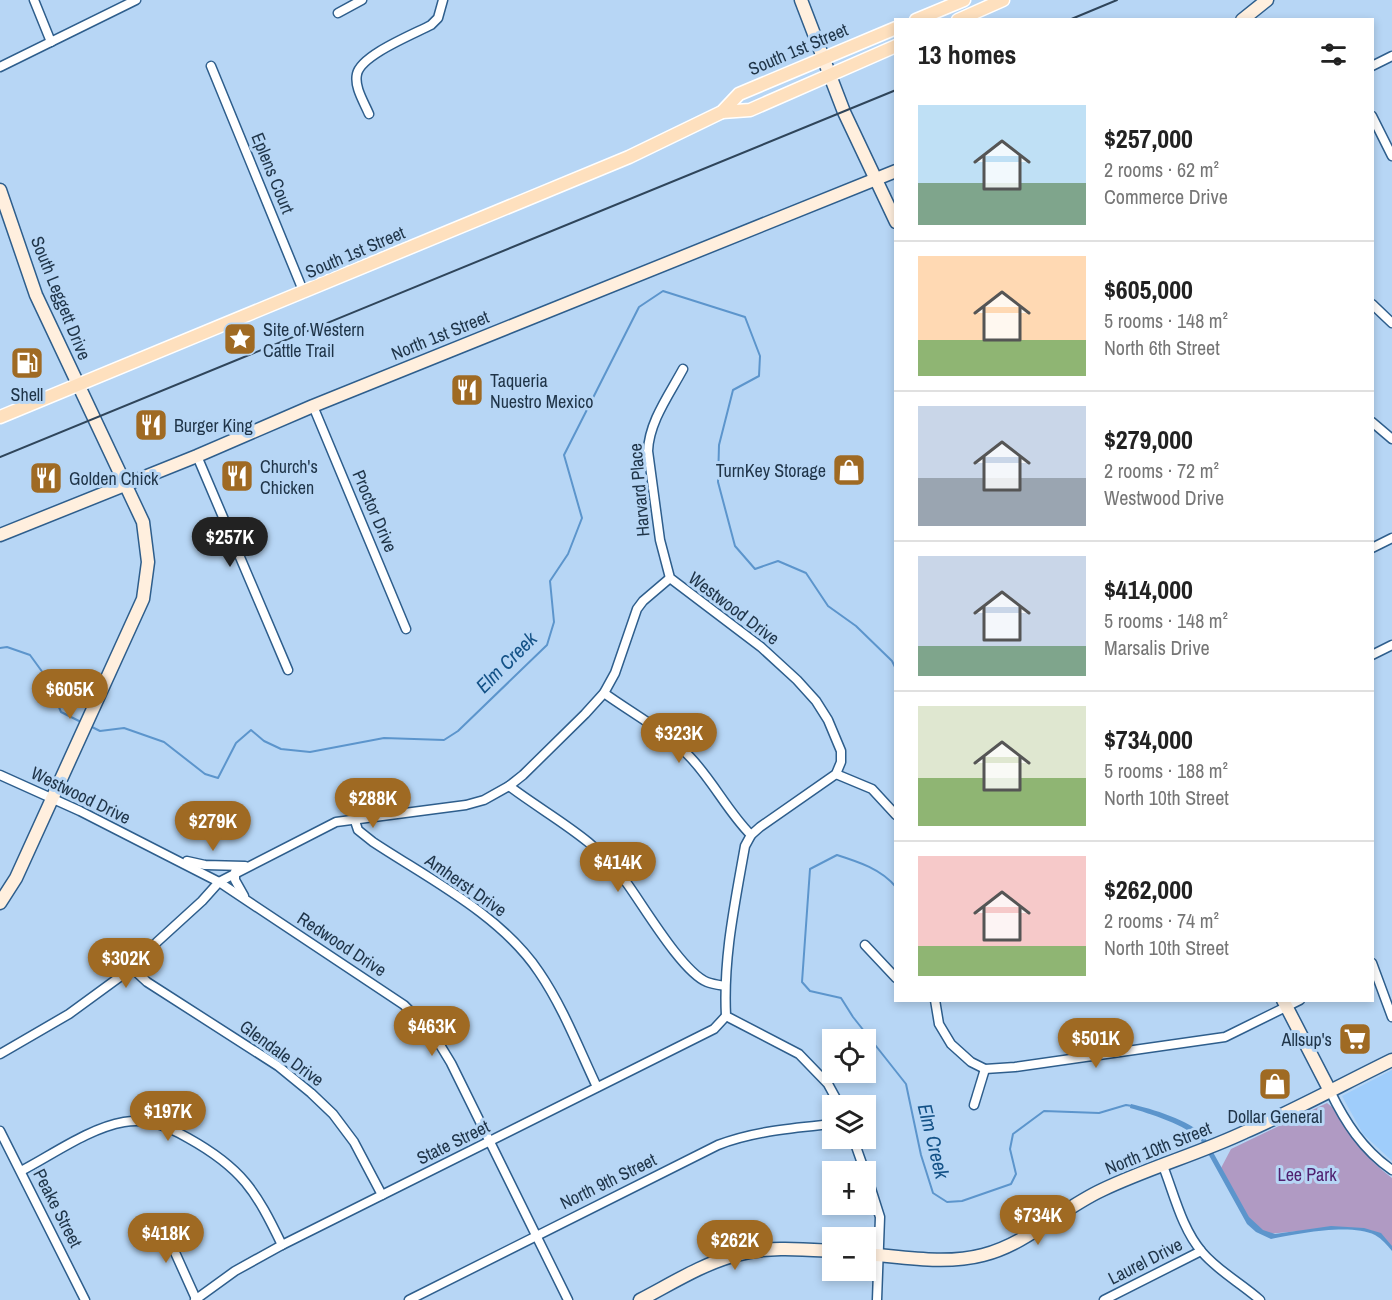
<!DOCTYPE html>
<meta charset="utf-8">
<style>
:root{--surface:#fff;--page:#f2f2f2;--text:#222;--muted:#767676;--line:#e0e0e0;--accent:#9f6a23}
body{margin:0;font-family:"Archivo Narrow",sans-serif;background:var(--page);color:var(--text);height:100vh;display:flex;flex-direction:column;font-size:22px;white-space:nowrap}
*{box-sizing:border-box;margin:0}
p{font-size:20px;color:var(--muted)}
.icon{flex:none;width:33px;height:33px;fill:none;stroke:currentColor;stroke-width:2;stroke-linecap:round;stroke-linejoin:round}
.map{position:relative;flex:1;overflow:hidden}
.panel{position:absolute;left:894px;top:18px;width:480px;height:984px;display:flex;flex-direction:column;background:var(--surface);border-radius:0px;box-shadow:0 3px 9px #0003}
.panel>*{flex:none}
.fabs{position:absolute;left:822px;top:1029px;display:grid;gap:12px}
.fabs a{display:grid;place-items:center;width:54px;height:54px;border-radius:0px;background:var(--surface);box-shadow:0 3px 9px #0003;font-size:30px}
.price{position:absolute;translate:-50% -51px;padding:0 14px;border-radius:21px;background:var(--accent);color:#fff;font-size:20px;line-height:39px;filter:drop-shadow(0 2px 3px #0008)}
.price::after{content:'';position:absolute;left:50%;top:36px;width:18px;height:14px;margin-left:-9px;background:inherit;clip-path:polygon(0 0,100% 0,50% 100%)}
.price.on{background:#222;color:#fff}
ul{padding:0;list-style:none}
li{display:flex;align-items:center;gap:18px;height:150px;padding:0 24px}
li+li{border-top:2px solid var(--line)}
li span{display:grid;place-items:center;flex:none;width:168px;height:120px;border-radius:0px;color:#555}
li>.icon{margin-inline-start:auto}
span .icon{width:72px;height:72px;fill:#fffc;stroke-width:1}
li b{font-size:26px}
h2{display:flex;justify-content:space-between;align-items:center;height:72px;padding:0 24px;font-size:26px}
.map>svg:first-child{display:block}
.built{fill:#9fcdfb}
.green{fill:#b09ac3}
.water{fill:#5c95cc}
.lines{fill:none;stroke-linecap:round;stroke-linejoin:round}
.stream{stroke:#5c95cc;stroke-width:2}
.street-casing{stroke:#2e5e8c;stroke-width:11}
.secondary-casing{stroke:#2e5e8c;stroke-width:15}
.primary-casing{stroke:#fff;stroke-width:15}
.street{stroke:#fff;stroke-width:8}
.secondary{stroke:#ffefde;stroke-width:12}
.primary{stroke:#fee0be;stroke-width:12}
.rail{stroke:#2f455a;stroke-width:2}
.labels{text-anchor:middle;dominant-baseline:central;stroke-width:6;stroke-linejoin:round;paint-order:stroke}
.street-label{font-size:18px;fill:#1f3448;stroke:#b7d6f5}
.poi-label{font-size:18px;fill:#1f3448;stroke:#b7d6f5;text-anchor:start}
.park-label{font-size:18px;fill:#50206f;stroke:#b7d6f5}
.water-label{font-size:20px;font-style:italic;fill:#145287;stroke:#b7d6f5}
</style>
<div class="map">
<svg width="1392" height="1300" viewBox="0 0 1392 1300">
<rect width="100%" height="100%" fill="#b7d6f5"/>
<path class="built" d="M1392,1070V1161L1363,1134L1342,1096Z"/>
<path class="green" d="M1327,1103L1332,1107C1349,1134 1366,1159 1392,1178V1248L1373,1231L1343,1227L1267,1234L1250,1221L1221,1168L1231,1149Z"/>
<path class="water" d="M1131,1104C1152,1109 1190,1120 1204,1136L1249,1217L1263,1230L1275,1234L1331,1226L1364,1228L1381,1233L1392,1246V1251C1387,1245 1382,1239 1375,1235C1350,1223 1297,1234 1271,1239L1256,1232L1247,1224L1200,1139C1187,1126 1149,1113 1130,1108Z"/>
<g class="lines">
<g class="stream">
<path d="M0,648L7,647L30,655L46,677L61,712L83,723"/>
<path d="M90,726L100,731L124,728L164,742L205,774L218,778L236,743L251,730L264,741L281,749L310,752L384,738L444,740L458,731L547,645L554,622L550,581L568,554L582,518L564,455L639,307L663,291L745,317L760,356L759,376L733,390L719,445L718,482L735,546L755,569L778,561L806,573L828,606L856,626L892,661L896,669"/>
<path d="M896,887C881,869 859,862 837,855L810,869L802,982L810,991L841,998L853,1017L906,1084L921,1155L933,1193L947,1202L962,1201L1011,1184L1016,1174L1010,1149L1013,1134L1044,1111L1099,1113L1126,1105L1132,1106"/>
</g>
<g class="street-casing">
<g id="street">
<path d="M34,0L51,42"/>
<path d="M338,13L362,0"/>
<path d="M211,66L304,293"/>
<path d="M1372,66L1392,56"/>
<path d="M0,67L136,0"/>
<path d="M369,114C364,102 354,87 357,74C361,55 414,34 431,25L438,18L443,0"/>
<path d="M1372,116L1392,156"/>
<path d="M1372,304L1392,323"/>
<path d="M683,369C669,395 649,422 648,451L660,540L670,578L761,647L797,680L816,701L828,720L841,751V762L836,774L760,827L751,835L745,846C735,903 723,958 726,1016L799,1054L828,1084L840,1106"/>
<path d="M313,406L406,629"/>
<path d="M1372,422L1392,439"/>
<path d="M197,456L288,670"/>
<path d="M1372,548L1392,538"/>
<path d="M1372,655L1392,645"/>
<path d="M604,693C633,714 666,731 690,757C713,781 728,812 751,835"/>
<path d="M836,774L872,789L896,815"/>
<path d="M0,775L80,811L219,882L336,822L466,805L484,800L509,786L523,775L585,714L604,693L615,673L637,609L643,601L670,578"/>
<path d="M509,786C550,817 596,839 626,882C643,905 682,972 707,982C712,984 719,985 725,986"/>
<path d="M354,818L358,830L373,842C429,879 501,915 539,972C563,1007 579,1049 597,1087"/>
<path d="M187,861L205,865L245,866"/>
<path d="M235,872V880L244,896"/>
<path d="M865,945L896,978"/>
<path d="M1372,963L1392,1017"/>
<path d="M132,968L147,982L278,1066L311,1093L333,1114L354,1142L382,1195"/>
<path d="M935,1000L939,1024L951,1044L971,1062L985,1069L1015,1067L1225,1037L1300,1000"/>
<path d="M0,1054L69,1014L132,968L157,942L202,901L219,882L404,1005L434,1035L451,1063L568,1300"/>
<path d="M1330,1091C1345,1122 1363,1150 1392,1170"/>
<path d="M974,1105L985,1069"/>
<path d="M0,1131L85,1300"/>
<path d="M853,1138L865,1172"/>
<path d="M1163,1166C1174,1194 1182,1229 1202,1252C1218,1271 1241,1283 1260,1300"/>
<path d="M21,1171C52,1155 89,1128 124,1122C148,1118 167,1126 188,1138C242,1168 256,1191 282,1245"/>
<path d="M866,1173L880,1217L877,1300"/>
<path d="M138,1226L158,1234L173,1248L196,1299"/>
<path d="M195,1300L235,1271L282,1245L714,1029L726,1016"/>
<path d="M409,1300L718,1145C754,1131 794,1128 832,1124"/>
<path d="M1104,1300L1201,1251"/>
</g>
</g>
<g class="secondary-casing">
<g id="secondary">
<path d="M801,0L844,112L896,222"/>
<path d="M1242,20L1267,0"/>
<path d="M0,190L36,295L143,522L148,562L143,599L16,878L0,903"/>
<path d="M0,535L197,456L313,406L896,171"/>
<path d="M1283,1000L1330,1091"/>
<path d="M866,1254C904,1257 945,1265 983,1255C1027,1244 1061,1209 1102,1190C1148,1168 1198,1154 1245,1132C1295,1110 1343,1084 1392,1060"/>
<path d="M640,1300C671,1284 702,1264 736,1255C767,1246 801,1249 832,1251"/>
</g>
</g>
<g class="primary-casing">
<g id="primary">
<path d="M916,20L964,0"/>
<path d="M958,20L1003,0"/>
<path d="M722,112L750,110L896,46"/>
<path d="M0,417L629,157L722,112L739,94L896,28"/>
</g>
</g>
<use href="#street" class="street"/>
<use href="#secondary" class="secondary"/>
<use href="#primary" class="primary"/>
<g class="rail">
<path d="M1069,20L1117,0"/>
<path d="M0,457L896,90"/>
</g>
</g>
<defs>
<g id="sight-square" transform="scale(1.725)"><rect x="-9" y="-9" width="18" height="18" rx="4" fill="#9f6a23" stroke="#b7d6f5"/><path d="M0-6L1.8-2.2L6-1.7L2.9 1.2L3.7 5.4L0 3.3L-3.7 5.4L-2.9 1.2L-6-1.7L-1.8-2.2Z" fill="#fff"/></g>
<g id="fuel-square" transform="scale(1.725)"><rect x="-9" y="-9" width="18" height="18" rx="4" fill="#9f6a23" stroke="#b7d6f5"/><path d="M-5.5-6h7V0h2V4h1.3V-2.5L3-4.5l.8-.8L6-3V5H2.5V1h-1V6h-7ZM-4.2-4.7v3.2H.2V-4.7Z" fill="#fff"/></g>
<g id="restaurant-square" transform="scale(1.725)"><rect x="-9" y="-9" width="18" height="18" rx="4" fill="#9f6a23" stroke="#b7d6f5"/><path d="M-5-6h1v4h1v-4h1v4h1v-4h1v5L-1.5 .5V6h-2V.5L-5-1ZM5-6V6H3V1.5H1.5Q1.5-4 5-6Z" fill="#fff"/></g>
<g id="shop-square" transform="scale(1.725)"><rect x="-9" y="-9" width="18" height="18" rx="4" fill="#9f6a23" stroke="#b7d6f5"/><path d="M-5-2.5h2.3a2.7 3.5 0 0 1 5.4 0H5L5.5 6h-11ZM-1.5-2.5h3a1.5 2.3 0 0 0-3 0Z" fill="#fff"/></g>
<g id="supermarket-square" transform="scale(1.725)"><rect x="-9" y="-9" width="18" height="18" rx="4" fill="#9f6a23" stroke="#b7d6f5"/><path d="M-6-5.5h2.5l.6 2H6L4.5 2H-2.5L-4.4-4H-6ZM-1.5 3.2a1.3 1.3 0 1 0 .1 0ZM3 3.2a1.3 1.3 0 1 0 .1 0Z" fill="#fff"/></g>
</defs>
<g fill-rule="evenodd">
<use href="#sight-square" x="240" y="339"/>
<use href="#fuel-square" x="27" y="363"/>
<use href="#restaurant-square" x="467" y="390"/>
<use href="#restaurant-square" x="151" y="425"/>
<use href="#shop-square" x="849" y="470"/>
<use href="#restaurant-square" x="237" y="476"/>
<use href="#restaurant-square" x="46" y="478"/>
<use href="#supermarket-square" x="1355" y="1039"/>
<use href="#shop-square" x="1275" y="1084"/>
</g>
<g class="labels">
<g class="street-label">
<text transform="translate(798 49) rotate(-23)">South 1st Street</text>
<text transform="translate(273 173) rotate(68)">Eplens Court</text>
<text transform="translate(355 252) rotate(-23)">South 1st Street</text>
<text transform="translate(61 298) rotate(68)">South Leggett Drive</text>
<text transform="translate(440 335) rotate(-22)">North 1st Street</text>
<text transform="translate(639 490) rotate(-95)">Harvard Place</text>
<text transform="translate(375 511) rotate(67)">Proctor Drive</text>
<text transform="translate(734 608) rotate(37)">Westwood Drive</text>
<text transform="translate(81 795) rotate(26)">Westwood Drive</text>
<text transform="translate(466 885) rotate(35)">Amherst Drive</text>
<text transform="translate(342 944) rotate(33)">Redwood Drive</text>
<text transform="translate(282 1053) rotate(36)">Glendale Drive</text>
<text transform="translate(453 1142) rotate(-26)">State Street</text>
<text transform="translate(1158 1148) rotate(-22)">North 10th Street</text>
<text transform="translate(608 1181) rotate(-26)">North 9th Street</text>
<text transform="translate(58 1208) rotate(63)">Peake Street</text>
<text transform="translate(1145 1261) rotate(-27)">Laurel Drive</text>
</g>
<g class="poi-label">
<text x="263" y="329">Site of Western<tspan x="263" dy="21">Cattle Trail</tspan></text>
<text x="490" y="380">Taqueria<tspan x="490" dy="21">Nuestro Mexico</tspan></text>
<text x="27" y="394" text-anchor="middle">Shell</text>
<text x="174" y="425">Burger King</text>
<text x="260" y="466">Church's<tspan x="260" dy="21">Chicken</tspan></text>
<text x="826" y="470" text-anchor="end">TurnKey Storage</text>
<text x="69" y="478">Golden Chick</text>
<text x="1332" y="1039" text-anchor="end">Allsup's</text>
<text x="1275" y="1116" text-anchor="middle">Dollar General</text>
</g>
<g class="park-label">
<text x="1307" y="1174">Lee Park</text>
</g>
<g class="water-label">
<text transform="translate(506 662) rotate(-45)">Elm Creek</text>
<text transform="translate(934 1141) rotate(76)">Elm Creek</text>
</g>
</g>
</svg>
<div class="fabs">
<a><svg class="icon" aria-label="locate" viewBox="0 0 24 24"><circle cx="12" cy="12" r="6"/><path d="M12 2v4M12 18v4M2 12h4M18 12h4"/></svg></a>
<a><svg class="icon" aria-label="layers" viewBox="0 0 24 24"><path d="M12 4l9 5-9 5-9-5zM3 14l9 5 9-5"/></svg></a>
<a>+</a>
<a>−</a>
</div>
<b class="price on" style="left:230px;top:568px">$257K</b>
<b class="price" style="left:70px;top:720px">$605K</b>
<b class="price" style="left:679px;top:764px">$323K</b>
<b class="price" style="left:373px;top:829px">$288K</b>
<b class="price" style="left:213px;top:852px">$279K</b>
<b class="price" style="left:618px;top:893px">$414K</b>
<b class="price" style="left:126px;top:989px">$302K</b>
<b class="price" style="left:432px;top:1057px">$463K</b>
<b class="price" style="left:1096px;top:1069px">$501K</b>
<b class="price" style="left:168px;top:1142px">$197K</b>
<b class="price" style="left:1038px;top:1246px">$734K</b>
<b class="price" style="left:166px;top:1264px">$418K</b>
<b class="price" style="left:735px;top:1271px">$262K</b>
<section class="panel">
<h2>13 homes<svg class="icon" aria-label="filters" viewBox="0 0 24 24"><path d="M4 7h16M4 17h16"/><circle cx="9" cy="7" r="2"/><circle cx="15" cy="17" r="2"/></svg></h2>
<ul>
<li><span style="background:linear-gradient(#bfe0f5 65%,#7fa58c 0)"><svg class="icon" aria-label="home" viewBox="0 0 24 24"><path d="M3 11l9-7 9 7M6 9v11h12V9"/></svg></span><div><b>$257,000</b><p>2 rooms · 62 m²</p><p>Commerce Drive</p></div></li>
<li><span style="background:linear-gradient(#ffd9b3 70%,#8fb573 0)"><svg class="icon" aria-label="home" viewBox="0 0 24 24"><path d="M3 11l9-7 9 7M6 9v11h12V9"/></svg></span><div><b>$605,000</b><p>5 rooms · 148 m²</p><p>North 6th Street</p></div></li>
<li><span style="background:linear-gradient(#c9d6e8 60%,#9aa5b1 0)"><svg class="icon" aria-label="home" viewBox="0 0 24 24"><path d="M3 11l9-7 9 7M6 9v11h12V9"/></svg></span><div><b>$279,000</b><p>2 rooms · 72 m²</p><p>Westwood Drive</p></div></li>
<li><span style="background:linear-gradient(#c9d6e8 75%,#7fa58c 0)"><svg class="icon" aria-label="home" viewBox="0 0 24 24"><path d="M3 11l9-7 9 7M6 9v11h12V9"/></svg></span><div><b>$414,000</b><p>5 rooms · 148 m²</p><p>Marsalis Drive</p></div></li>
<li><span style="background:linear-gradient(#dfe7d0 60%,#8fb573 0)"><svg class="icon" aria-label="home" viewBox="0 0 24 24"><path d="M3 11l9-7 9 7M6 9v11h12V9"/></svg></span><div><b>$734,000</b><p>5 rooms · 188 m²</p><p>North 10th Street</p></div></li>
<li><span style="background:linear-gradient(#f6c9c9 75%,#8fb573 0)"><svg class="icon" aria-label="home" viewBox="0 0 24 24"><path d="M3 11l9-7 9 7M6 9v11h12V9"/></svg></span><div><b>$262,000</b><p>2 rooms · 74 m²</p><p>North 10th Street</p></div></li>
</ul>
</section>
</div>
